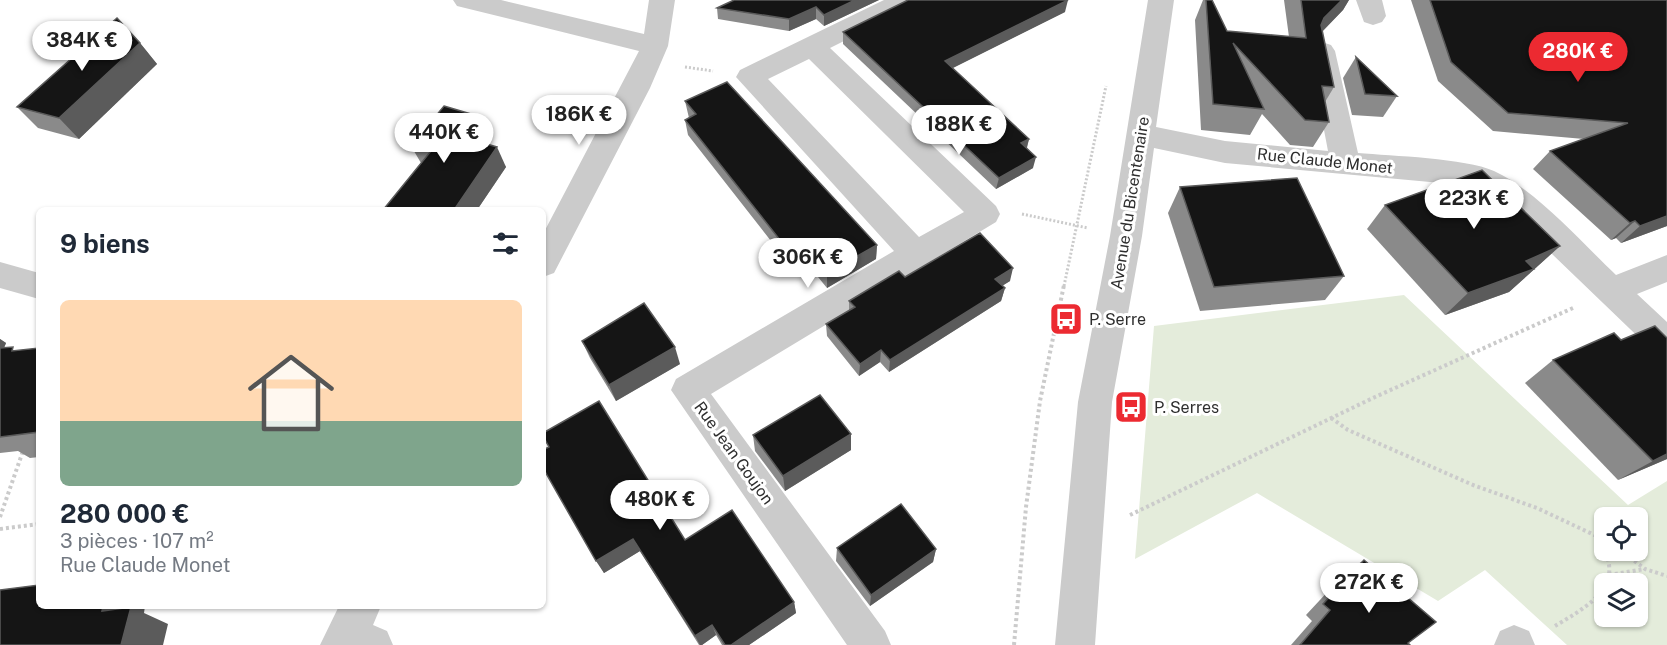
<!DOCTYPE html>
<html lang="fr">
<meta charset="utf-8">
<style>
:root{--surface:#fff;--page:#f2f2f3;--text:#1f2937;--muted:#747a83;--accent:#ec2a31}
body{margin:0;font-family:"Public Sans",sans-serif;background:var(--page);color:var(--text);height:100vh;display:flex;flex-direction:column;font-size:22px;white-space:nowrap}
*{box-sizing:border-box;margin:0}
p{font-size:20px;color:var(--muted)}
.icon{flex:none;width:33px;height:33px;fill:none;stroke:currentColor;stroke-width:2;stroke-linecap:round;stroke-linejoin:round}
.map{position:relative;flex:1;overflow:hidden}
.panel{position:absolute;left:36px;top:207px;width:510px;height:402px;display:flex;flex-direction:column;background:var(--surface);border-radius:9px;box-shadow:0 2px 4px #0004}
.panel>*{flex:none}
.buttons{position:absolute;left:1594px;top:507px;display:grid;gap:12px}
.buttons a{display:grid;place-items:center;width:54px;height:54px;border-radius:9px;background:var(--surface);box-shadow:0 2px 4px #0004;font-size:30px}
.price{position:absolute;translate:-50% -51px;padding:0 14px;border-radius:21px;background:#fff;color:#222;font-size:20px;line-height:39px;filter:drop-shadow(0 2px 3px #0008)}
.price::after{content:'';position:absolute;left:50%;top:36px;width:18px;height:14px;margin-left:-9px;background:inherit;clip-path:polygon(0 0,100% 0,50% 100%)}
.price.active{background:var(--accent);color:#fff}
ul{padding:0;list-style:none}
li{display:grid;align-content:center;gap:12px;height:318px;padding:0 24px}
li span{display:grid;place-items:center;height:186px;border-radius:9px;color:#555}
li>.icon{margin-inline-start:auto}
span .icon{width:108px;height:108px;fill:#fffc;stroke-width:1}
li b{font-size:26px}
h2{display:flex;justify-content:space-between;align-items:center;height:72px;padding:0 24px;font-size:26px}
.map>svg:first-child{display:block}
.green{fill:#e4ecdb;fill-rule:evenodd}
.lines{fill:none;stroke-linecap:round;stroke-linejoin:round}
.path-far1{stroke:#cbcbcb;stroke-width:3;stroke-dasharray:2 2;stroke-linecap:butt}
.path{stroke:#cbcbcb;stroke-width:4;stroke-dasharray:3 3;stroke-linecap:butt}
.minor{fill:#cbcbcb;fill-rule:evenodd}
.wall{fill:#8a8a8a}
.shaded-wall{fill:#5b5b5b}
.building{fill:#151515;stroke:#5b5b5b;stroke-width:1.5}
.labels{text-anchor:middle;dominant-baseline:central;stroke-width:6;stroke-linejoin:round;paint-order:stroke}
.street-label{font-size:16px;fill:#2e2e2e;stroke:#fff}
.poi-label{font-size:16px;fill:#2e2e2e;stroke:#fff;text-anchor:start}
</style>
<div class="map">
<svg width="1667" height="645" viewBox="0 0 1667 645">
<rect width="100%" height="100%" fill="#fff"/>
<path class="green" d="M1404,295L1628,505L1667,481V645H1567L1485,570L1438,601L1257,493L1135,559L1154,326ZM1605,518H1638V550H1605ZM1605,584H1638V616H1605Z"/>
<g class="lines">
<g class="path-far1">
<path d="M685,67L713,71"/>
<path d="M1022,214L1088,228"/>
<path d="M1064,286L1106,86"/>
</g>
<g class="path">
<path d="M1331,418L1348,430L1473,485L1537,508L1605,540"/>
<path d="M1130,515L1375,397L1573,308"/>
<path d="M0,517L23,451"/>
<path d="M0,529L39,524"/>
<path d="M1620,550L1645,569L1667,576"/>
<path d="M1609,575L1644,569"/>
<path d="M1555,626C1573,615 1606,598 1609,574C1611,562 1604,548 1600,537"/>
<path d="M1014,645L1026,507L1040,401L1064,285"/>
</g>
<g class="minor">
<path d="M453,0H501L644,34L649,0H675L668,46L650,88L554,273L543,277V234L639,51L457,6Z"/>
<path d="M884,0H918L914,6L830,48L996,206L1000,214L996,222L711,394L885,631L891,645H847L671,390L676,379L894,251L736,77L740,70ZM809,59L964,212L919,237L768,79Z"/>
<path d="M1148,0H1174L1156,127L1225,141L1328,151L1309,51L1313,45L1322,42L1331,45L1335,51L1358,153C1392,156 1465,158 1494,171C1536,190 1582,243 1616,275L1667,255V282L1637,294L1667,322V357L1655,353L1500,204L1476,189L1441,183L1225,163L1154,148L1142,236L1112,402L1095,645H1055L1078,402L1110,236Z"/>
<path d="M1356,0H1382L1386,16L1382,22L1373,25L1364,22Z"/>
<path d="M0,262L39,273V299L0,288Z"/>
<path d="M339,606H381L373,625L387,631L393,645H320Z"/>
<path d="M1514,625L1529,631L1535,645H1494L1500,631Z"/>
</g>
</g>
<g class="wall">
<path d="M879,0L824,26L816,19L789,31L718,19L717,8Z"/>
<path d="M1203,0H1206L1227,31L1289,37L1284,0H1349L1343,10L1322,32L1334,87L1325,102L1329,122L1313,147L1290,145L1262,114L1250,135L1201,130L1195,20Z"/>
<path d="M1411,0H1667V226L1621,243L1616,238L1611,240L1533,169L1550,151L1584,139L1493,131L1438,81Z"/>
<path d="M1065,12L952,68L1029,139L1027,148L1033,168L996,189L843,44V32Z"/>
<path d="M140,43L157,64L79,139L38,128L17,107Z"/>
<path d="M1356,57L1397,96L1383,117L1352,115L1343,78Z"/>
<path d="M685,101L877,245L876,259L827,288L809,266L796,273L688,135L685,120L689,118Z"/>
<path d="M490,138L486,144L506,167L477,210H383L421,163L411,146Z"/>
<path d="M1180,187L1344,276L1325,300L1200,311L1168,213Z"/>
<path d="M1385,205L1560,246L1509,292L1445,315L1367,229Z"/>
<path d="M905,277L1010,281L1002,286L1005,288L1001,301L889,372L880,362L859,376L827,336L826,324L849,311V301Z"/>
<path d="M1667,338V459L1618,480L1525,383L1553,360L1621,340Z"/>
<path d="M0,339L6,343L4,348L18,351L39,348V457L30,458L18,451L0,453Z"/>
<path d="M582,341L680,364L616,401L590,358Z"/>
<path d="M753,435L851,450L785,491L755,451Z"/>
<path d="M543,468L685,540L794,602L796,613L749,645H722L716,635L702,645H699L640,551L604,573Z"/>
<path d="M837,548L936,549L933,562L870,606L836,561Z"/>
<path d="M1364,560L1410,645H1291L1312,621L1306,615L1345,573Z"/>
</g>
<g class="shaded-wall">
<path d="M855,0H879L824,26V15Z"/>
<path d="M1068,0L1065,12L943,73L945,61Z"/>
<path d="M1342,0H1349L1343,10L1310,44L1324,18Z"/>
<path d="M816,7V19L789,31V19Z"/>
<path d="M140,43L157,64L79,139L59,118Z"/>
<path d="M481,117L490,138L475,159L466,138Z"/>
<path d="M1029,139L1026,150L1021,143Z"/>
<path d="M497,147L506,167L477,210H454Z"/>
<path d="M1036,157L1033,168L996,189L999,178Z"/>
<path d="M1667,216V226L1621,243L1640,226Z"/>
<path d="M1635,221L1616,238L1611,240L1630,223Z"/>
<path d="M877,245L876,259L827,288V273Z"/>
<path d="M1560,246L1509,292L1445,315L1468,293L1526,261Z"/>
<path d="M808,251L809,266L796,273L795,259Z"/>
<path d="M1013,268L1010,281L992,292L995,279Z"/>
<path d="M1005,288L1001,301L889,372L890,360Z"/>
<path d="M0,339L6,343L0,357Z"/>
<path d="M675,347L680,364L616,401L609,385Z"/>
<path d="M881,350L880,362L859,376L860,364Z"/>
<path d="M851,434V450L785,491L783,476Z"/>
<path d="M1667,454V459L1618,480L1653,461Z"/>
<path d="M633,539L640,551L604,573L596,561Z"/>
<path d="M936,549L933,562L870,606L871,595Z"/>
<path d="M794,602L796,613L749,645H731Z"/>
<path d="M103,606H145L144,613L168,624L163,645H121L102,611Z"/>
<path d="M712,625L716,635L702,645H700L695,636Z"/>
</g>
<g class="building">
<path d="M734,0H855L824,15L816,7L789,19L717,8Z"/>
<path d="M908,0H1068L945,61L1029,139L1021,143L1036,157L999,178L843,32Z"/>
<path d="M1206,0H1212L1227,31L1306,38L1301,0H1342L1324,18L1321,25L1334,87L1322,86L1329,122L1305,120L1233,43L1264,109L1213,104Z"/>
<path d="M1430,0H1667V216L1640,226L1635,221L1630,223L1550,151L1628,123L1508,113L1451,62Z"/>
<path d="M117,18L140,43L59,118L17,107Z"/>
<path d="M1356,57L1397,96L1365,94Z"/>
<path d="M727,82L877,245L827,273L808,251L795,259L685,120L696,114L685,101Z"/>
<path d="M444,106L481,117L466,138L497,147L454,210H383L431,151L411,146Z"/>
<path d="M1482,170L1560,246L1526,261L1534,269L1468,293L1385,205Z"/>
<path d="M1297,178L1344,276L1214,287L1180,187Z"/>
<path d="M980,233L1013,268L995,279L1005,288L890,360L881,350L860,364L826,324L855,307L849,301L899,271L905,277Z"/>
<path d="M644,303L675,347L609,385L582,341Z"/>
<path d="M1655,326L1667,338V454L1653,461L1553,360L1614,333L1621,340Z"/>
<path d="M13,347L12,351L39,348V432L0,437V348Z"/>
<path d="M820,395L851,434L783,476L753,435Z"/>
<path d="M599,401L685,540L732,510L794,602L731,645H725L712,625L695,636L633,539L596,561L543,468V450L549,447L543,436V433Z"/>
<path d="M901,504L936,549L871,595L837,548Z"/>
<path d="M1364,560L1436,622L1408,643L1410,645H1300L1330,610L1323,604Z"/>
<path d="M39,585V606H103L102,611L131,607L121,645H0V590Z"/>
</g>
<defs>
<g id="bus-square" transform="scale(1.725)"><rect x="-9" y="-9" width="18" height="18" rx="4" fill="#ec2a31" stroke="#fff"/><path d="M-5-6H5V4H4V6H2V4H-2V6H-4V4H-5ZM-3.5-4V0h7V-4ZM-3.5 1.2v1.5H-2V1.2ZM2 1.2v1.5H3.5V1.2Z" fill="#fff"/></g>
</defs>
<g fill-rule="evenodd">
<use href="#bus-square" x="1066" y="319"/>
<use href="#bus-square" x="1131" y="407"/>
</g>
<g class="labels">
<g class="street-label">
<text transform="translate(1325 161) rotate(6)">Rue Claude Monet</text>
<text transform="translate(1130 203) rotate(-81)">Avenue du Bicentenaire</text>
<text transform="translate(734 453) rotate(54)">Rue Jean Goujon</text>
</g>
<g class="poi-label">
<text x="1089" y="319">P. Serre</text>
<text x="1154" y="407">P. Serres</text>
</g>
</g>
</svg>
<div class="buttons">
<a><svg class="icon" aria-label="locate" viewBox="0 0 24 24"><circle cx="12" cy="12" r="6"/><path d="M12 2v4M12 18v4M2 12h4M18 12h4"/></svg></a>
<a><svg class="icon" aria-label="layers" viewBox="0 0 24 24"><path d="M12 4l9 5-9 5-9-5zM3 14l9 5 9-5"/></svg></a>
</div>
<b class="price" style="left:82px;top:72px">384K €</b>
<b class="price active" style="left:1578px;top:83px">280K €</b>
<b class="price" style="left:579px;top:146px">186K €</b>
<b class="price" style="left:959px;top:156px">188K €</b>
<b class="price" style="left:444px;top:164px">440K €</b>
<b class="price" style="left:1474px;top:230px">223K €</b>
<b class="price" style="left:808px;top:289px">306K €</b>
<b class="price" style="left:660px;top:531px">480K €</b>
<b class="price" style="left:1369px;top:614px">272K €</b>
<section class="panel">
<h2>9 biens<svg class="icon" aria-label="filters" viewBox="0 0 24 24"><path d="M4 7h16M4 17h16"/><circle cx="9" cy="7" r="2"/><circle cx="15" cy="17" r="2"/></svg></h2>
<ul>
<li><span style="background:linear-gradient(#ffd9b3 65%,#7fa58c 0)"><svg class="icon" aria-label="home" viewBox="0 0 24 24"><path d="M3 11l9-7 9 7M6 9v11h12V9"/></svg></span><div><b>280 000 €</b><p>3 pièces · 107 m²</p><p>Rue Claude Monet</p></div></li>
</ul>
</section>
</div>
